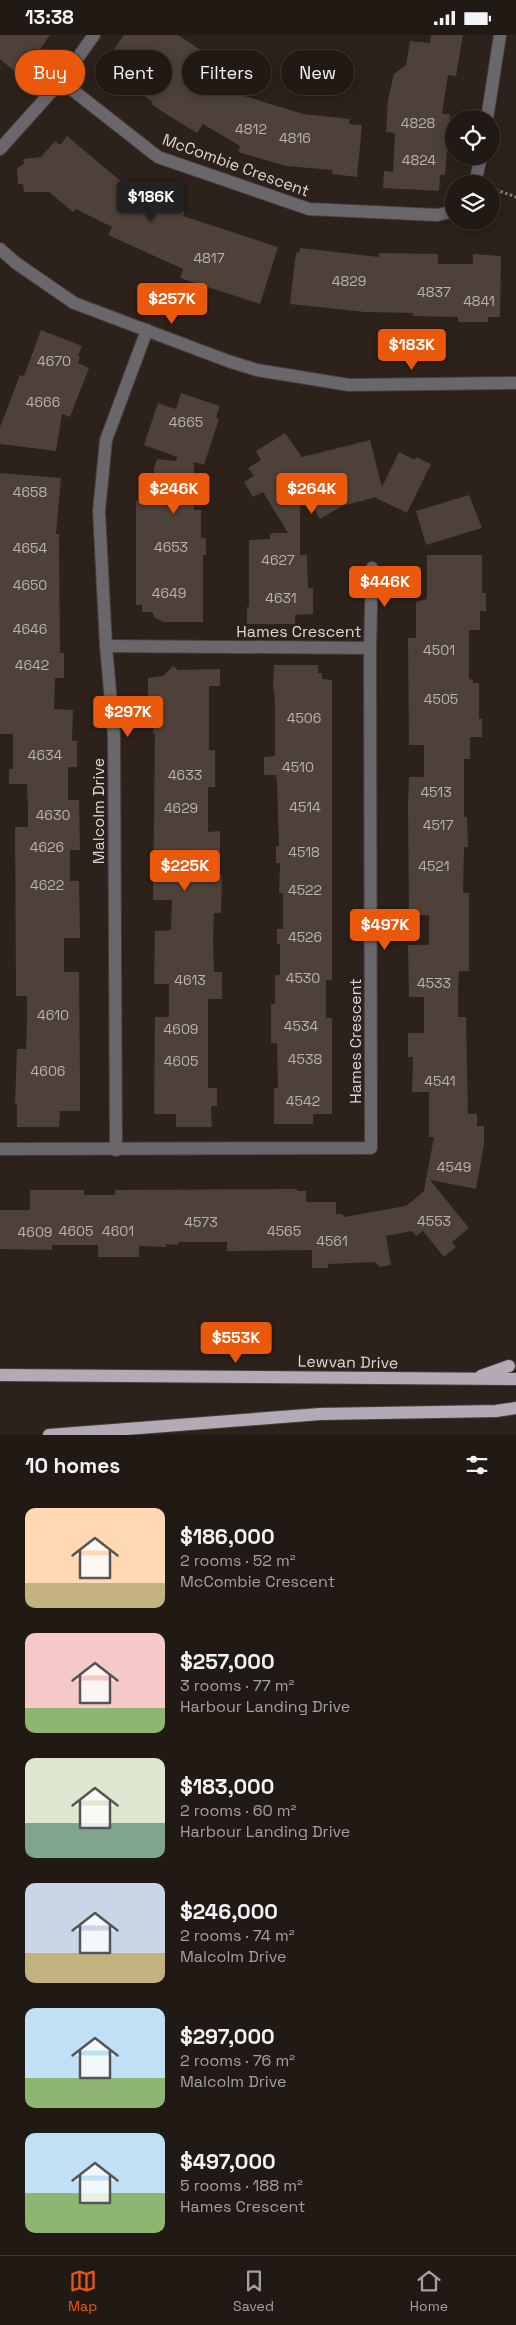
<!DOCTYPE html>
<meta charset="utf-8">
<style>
:root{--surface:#211914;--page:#2d2622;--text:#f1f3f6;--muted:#a2a0a0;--line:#3e3834;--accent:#ea580c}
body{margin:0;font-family:"Space Grotesk",sans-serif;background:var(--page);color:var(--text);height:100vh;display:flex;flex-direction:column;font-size:19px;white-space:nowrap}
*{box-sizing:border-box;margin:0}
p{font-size:16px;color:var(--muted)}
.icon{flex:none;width:28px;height:28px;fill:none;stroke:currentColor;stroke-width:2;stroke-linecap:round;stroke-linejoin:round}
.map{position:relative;height:1400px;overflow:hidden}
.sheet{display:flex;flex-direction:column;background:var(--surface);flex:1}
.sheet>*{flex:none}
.top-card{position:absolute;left:15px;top:15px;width:486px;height:45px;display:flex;gap:10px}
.controls{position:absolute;left:445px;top:75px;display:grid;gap:10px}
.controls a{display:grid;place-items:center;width:55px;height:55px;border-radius:50%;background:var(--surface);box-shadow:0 2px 12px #0003,0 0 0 1px var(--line);font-size:25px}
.price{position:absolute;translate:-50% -42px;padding:0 11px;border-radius:5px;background:var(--accent);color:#fff;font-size:16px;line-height:32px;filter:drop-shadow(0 1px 2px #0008)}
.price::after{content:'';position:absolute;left:50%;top:30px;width:15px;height:11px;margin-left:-8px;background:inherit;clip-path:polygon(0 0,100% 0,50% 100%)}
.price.on{background:#222;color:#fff}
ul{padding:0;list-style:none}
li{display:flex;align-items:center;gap:15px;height:125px;padding:0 25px}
li span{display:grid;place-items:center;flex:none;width:140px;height:100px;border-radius:10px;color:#555}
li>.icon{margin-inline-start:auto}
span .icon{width:60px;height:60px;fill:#fffc;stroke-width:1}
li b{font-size:21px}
h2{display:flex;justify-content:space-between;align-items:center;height:60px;padding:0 25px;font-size:21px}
.pill{padding:0 18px;border-radius:22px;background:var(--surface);box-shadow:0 2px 12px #0003,0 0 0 1px var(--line);font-size:18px;line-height:45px}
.pill.on{background:var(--accent);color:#fff}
.status{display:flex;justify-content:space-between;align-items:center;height:35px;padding:0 25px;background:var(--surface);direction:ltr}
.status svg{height:14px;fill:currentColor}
.tabs{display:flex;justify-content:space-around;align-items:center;height:70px;border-top:1px solid var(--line);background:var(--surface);font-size:14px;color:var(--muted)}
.tabs a{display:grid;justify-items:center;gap:2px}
.tabs .on{color:var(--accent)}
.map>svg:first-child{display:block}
.building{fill:#4d413a}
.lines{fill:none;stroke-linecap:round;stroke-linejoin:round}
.minor-casing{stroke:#493e38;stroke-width:14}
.major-casing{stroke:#493e38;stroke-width:14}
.path{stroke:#877e79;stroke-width:3;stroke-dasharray:2.5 2.5;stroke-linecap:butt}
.minor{stroke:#6a676c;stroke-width:12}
.major{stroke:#b2abb6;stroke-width:12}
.labels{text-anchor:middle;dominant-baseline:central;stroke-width:4.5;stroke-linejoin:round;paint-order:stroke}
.number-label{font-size:14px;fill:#bab2ad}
.street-label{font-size:16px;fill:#dfd7d3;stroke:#2c211b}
</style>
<div class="status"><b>13:38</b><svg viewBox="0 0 49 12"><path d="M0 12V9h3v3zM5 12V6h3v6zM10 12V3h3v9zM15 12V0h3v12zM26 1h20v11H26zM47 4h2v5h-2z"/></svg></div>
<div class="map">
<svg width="516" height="1400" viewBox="0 0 516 1400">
<rect width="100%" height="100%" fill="#2c211b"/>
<g class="building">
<path d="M0,0H50L36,20L39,22L21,42L0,24Z"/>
<path d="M124,0H178L208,20L202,29L241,53L238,59L303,79L350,84L349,89L362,90L357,142L332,139L333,135L286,131L238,117L240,111L203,89L197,98L166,79L151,69L153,67L115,41L118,37L113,33L118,25L110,20Z"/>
<path d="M431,0H463L456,41L448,40L442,79H450L445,140H440L439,156L383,153L384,136L393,137L395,98L386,97L388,65L394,39L406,30L410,6L430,8Z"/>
<path d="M67,101L129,153L131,149L185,177L183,181L278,212L260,269L180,243L183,234L108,200L112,192L76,174L73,177L49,157H24L23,149H18L17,133L24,129L23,124L41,122L55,106L60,110Z"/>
<path d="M300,213L379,222V218L438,219V229H473V219L501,221L500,282H488V287H458V282L413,281V278L365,277L290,269L296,217L299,218Z"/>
<path d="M41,295L82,311L78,321L80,322L78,328L89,333L70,382L62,379L56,416L0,409V392L20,340L24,341Z"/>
<path d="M181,358L220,371L216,382L219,384L204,430L194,427V475H201V503H206V520H203V587H164L155,583L152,577H142V570H136V466H154V433L157,424L176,426L177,422L144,410L158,368L176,374Z"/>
<path d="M285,398L302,422L370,405L382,452L399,417L415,425L416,422L431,429L407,478L376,463L377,462L342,471L320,484L300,449V520H307L308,553H313V579L295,580V589H247V572H249V505L270,504V499L273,498H288L263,457L253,462L244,447L254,441L248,433L261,425L256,416Z"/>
<path d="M0,438L61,443L56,499H59L60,618H64V643H55L54,674L73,675L72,706H77V732H68V765H79L80,815H70V846H79L80,903H64V937H79L80,1047V1076H60L59,1092H17V1069H15L17,1014H26L27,987V961H16L15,792H28V773L27,749H9V734H13V699H0Z"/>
<path d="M469,460L482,493L426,510L416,476Z"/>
<path d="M427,520H482V558H486V576H480V595H469V644L473,645V648H479V684H482V702H470V724H464V782H467L468,812H464L463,858H469V936H459L458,954V982H466L468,1079H477V1091H484V1109L476,1154L430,1145L469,1193L452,1207L456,1212L444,1222L423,1196L416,1201L412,1196L386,1201L391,1230L380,1232L375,1227L328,1229V1233H312V1215L227,1216V1207H178V1210L166,1209V1212L139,1211V1222H98V1210H52V1215L0,1214V1175H30V1155H84V1160H115V1155L297,1154V1156H306V1167H336V1179H343L344,1182L406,1171L424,1156L434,1102H429V1057H412L413,1022H408V998H424V962H409L408,910H429V880H409L408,770L409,742H424V710H409L408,603H416V567L427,564Z"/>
<path d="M274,630H318V638H322V644L332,645V945H326V983H332V1079H313V1089H274V1053H278L277,1008H271V969H275V940H280V909H277V894H283V858H279L280,828H276V811H279L277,747L276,740H264V722L275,721V668L274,655H273Z"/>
<path d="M173,631L178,635L220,634V651H209V715H215V752H208V797L220,796V840H222L221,878H214L213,904L214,937H222V964H208V1053H217V1071H211L212,1092H176V1079H154L155,982H169V949H154L155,896L171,895L172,865H153L155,699H153V668H148V643L163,641Z"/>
</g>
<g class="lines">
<g class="minor-casing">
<g id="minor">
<path d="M61,46L158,122L309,174L437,180L454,176"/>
<path d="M487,84L500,0"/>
<path d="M0,114L61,46L94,0"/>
<path d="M475,149L481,121"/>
<path d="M0,214L16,228L74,268L228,326L257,335L349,350L516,348"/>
<path d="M370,613L372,533"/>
<path d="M0,1114L371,1113L370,613L106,611"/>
<path d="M116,1115L114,701L106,611L99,476L106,405L147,295"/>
</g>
</g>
<g class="major-casing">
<g id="major">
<path d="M0,1340L516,1344"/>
<path d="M481,1341L509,1331"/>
<path d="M49,1400L320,1379L496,1376L516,1373"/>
</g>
</g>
<path class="path" d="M491,153L516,162"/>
<use href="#minor" class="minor"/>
<use href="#major" class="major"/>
</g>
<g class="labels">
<g class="number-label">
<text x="418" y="88">4828</text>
<text x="251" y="94">4812</text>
<text x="295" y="103">4816</text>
<text x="419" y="125">4824</text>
<text x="209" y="223">4817</text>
<text x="349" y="246">4829</text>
<text x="434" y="257">4837</text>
<text x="479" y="266">4841</text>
<text x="54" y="326">4670</text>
<text x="43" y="367">4666</text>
<text x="186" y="387">4665</text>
<text x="30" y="457">4658</text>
<text x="171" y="512">4653</text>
<text x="30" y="513">4654</text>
<text x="278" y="525">4627</text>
<text x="30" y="550">4650</text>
<text x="169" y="558">4649</text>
<text x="281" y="563">4631</text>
<text x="30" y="594">4646</text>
<text x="439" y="615">4501</text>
<text x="32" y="630">4642</text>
<text x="441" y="664">4505</text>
<text x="304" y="683">4506</text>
<text x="45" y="720">4634</text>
<text x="298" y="732">4510</text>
<text x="185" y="740">4633</text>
<text x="436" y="757">4513</text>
<text x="305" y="772">4514</text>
<text x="181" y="773">4629</text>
<text x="53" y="780">4630</text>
<text x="438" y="790">4517</text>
<text x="47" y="812">4626</text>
<text x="304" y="817">4518</text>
<text x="434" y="831">4521</text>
<text x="47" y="850">4622</text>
<text x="305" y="855">4522</text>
<text x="305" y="902">4526</text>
<text x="303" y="943">4530</text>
<text x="190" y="945">4613</text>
<text x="434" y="948">4533</text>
<text x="53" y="980">4610</text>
<text x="301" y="991">4534</text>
<text x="181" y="994">4609</text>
<text x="305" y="1024">4538</text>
<text x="181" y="1026">4605</text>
<text x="48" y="1036">4606</text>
<text x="440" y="1046">4541</text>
<text x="303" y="1066">4542</text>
<text x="454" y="1132">4549</text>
<text x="434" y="1186">4553</text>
<text x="201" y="1187">4573</text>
<text x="76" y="1196">4605</text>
<text x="118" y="1196">4601</text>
<text x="284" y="1196">4565</text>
<text x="35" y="1197">4609</text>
<text x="332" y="1206">4561</text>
</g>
<g class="street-label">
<text transform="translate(236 130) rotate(20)">McCombie Crescent</text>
<text x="299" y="596">Hames Crescent</text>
<text transform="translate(98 776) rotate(-90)">Malcolm Drive</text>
<text transform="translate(355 1006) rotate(-90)">Hames Crescent</text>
<text transform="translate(348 1327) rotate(1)">Lewvan Drive</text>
</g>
</g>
</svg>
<div class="controls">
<a><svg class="icon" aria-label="locate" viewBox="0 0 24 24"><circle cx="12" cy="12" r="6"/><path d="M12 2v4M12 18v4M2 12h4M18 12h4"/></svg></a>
<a><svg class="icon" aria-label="layers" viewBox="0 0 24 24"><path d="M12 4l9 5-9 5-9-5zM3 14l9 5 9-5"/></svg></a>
</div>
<b class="price on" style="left:151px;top:188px">$186K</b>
<b class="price" style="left:172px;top:290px">$257K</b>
<b class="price" style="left:412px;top:336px">$183K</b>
<b class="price" style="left:174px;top:480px">$246K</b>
<b class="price" style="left:312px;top:480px">$264K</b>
<b class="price" style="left:385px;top:573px">$446K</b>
<b class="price" style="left:128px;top:703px">$297K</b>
<b class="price" style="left:185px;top:857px">$225K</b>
<b class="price" style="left:385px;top:916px">$497K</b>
<b class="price" style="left:236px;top:1329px">$553K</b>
<div class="top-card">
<a class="pill on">Buy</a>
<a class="pill">Rent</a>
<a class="pill">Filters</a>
<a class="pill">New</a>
</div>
</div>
<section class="sheet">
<h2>10 homes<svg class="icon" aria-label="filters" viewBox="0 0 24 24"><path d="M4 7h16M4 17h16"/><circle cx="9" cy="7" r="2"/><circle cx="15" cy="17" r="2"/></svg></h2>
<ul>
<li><span style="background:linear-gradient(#ffd9b3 75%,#c2b280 0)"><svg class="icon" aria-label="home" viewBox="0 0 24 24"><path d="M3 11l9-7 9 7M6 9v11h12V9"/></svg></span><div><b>$186,000</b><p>2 rooms · 52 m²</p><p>McCombie Crescent</p></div></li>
<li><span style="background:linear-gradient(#f6c9c9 75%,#8fb573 0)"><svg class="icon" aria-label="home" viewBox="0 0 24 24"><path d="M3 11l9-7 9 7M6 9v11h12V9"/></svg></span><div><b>$257,000</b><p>3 rooms · 77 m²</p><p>Harbour Landing Drive</p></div></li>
<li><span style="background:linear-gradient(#dfe7d0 65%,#7fa58c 0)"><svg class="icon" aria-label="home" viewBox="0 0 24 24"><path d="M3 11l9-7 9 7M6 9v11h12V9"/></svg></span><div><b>$183,000</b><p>2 rooms · 60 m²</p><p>Harbour Landing Drive</p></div></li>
<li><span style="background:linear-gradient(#c9d6e8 70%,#c2b280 0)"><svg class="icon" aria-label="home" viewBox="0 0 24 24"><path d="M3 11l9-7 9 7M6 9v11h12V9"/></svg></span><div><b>$246,000</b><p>2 rooms · 74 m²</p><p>Malcolm Drive</p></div></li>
<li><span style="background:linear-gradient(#bfe0f5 70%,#8fb573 0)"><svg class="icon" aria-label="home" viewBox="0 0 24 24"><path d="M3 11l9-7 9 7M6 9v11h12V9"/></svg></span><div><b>$297,000</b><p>2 rooms · 76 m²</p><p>Malcolm Drive</p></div></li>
<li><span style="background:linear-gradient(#bfe0f5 60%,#8fb573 0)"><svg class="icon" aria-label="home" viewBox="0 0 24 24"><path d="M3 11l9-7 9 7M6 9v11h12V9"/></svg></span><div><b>$497,000</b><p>5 rooms · 188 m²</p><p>Hames Crescent</p></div></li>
</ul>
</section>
<nav class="tabs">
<a class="on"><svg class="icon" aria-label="map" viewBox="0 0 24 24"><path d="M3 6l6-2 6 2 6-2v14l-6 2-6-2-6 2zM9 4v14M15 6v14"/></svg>Map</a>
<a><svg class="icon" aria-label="saved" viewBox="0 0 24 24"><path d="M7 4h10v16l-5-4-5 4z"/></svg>Saved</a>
<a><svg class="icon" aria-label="home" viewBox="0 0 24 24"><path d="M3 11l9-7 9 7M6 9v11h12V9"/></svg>Home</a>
</nav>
